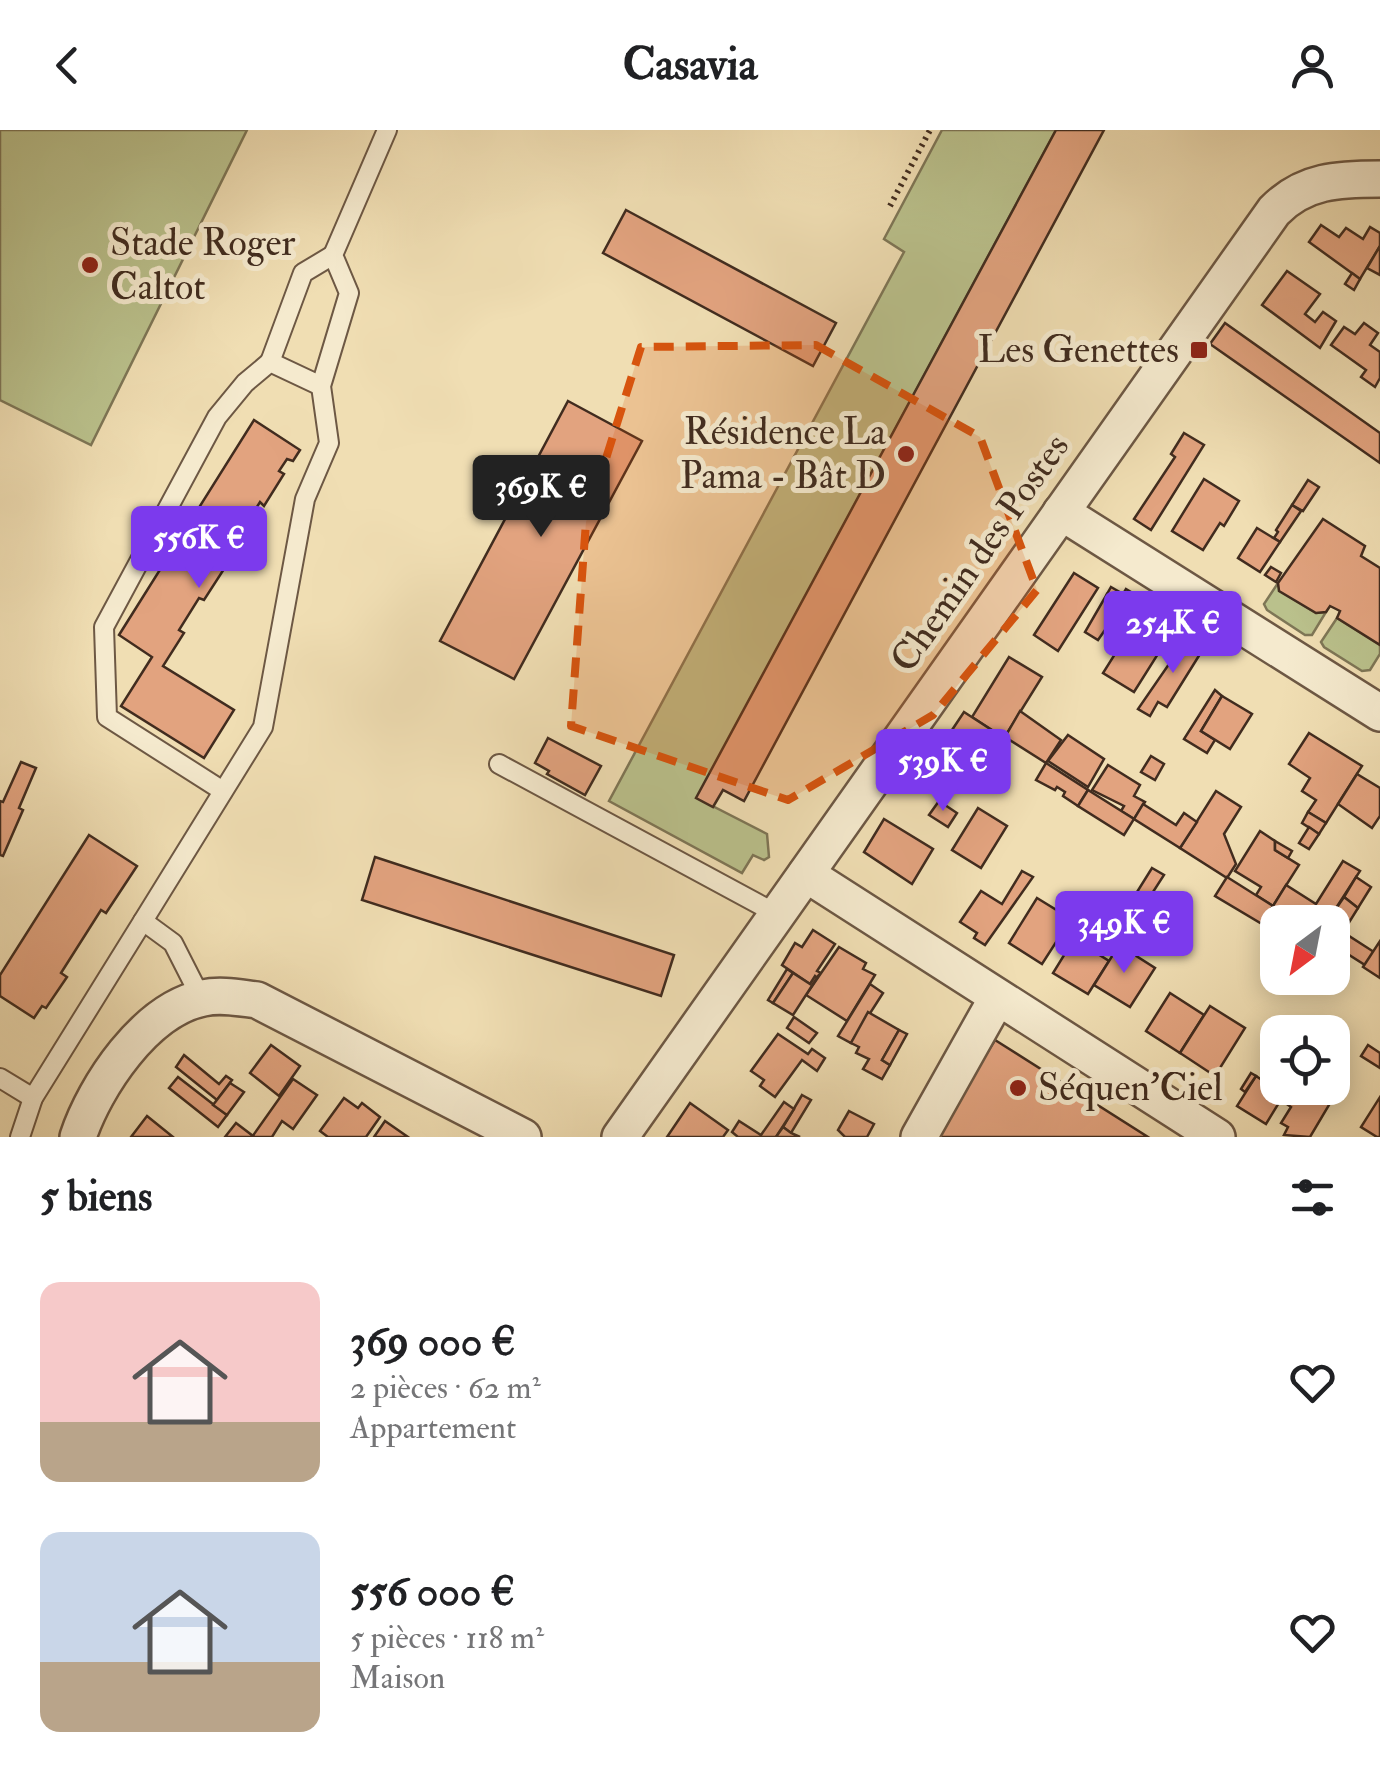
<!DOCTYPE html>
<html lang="fr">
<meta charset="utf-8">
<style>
:root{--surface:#fff;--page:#f6f6f6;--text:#202124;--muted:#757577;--accent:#7c3aed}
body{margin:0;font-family:"IM FELL Double Pica",serif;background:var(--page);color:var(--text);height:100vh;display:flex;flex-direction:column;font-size:38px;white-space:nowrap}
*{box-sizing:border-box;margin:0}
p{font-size:32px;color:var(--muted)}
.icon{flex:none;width:55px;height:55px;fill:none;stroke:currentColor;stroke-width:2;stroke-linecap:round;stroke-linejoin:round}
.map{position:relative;height:1007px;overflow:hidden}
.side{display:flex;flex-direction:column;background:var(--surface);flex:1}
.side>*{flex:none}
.needle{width:65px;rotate:212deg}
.buttons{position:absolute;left:1260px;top:775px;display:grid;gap:20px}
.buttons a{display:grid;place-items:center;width:90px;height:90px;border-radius:20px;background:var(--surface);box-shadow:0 5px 25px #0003;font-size:50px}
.price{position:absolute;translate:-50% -85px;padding:0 22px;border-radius:10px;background:var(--accent);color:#fff;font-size:32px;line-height:65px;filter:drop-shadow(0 2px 5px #0008)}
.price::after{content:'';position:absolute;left:50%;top:60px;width:30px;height:22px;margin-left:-15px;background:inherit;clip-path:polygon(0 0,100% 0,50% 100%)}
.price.on{background:#222;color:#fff}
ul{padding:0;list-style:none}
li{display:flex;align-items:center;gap:30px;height:250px;padding:0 40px}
li span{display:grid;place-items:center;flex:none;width:280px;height:200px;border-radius:20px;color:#555}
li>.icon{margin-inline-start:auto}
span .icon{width:120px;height:120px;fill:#fffc;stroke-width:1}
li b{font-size:42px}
h2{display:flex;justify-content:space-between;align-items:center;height:120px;padding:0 40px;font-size:42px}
header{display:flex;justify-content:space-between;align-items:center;height:130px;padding:0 40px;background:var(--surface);font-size:45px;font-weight:800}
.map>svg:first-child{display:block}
.green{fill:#bac18c;stroke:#7e7656;stroke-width:2.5}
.building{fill:#e2a37f;stroke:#412c1f;stroke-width:2.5}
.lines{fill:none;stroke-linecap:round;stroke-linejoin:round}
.lane-casing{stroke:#6d5844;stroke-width:22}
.street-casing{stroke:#6d5844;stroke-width:40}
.path{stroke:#412c1f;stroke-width:6;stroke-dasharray:2.5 5;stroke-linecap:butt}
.lane{stroke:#f5eace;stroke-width:18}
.street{stroke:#f5eace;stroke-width:35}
.marked{fill:#d7540e;fill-opacity:0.2;stroke:#d7540e;stroke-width:8;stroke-dasharray:20 12;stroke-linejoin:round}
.poi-dot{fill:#8f2418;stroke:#f5eace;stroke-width:4}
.labels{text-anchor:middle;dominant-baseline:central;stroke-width:10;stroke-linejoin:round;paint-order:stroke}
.poi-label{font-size:38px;fill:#412c1f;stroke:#f5eace;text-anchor:start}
.street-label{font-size:38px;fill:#412c1f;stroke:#f5eace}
</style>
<header><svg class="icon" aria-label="back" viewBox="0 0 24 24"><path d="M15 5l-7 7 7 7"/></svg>Casavia<svg class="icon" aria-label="person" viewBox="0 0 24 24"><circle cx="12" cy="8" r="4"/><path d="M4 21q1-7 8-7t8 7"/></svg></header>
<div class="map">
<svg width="1380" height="1007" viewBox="0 0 1380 1007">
<rect width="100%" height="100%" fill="#f0deb3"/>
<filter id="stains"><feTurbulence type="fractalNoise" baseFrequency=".002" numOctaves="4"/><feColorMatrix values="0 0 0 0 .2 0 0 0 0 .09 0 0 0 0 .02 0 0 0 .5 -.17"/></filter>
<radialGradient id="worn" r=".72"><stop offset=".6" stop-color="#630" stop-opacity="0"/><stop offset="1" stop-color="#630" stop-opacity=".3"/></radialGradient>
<g class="green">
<path d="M0,0H247L91,315L0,270Z"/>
<path d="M942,0H1056L697,668L767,704L769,727L764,730L753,725L742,743L609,671L904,122L884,109Z"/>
<path d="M1278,453L1280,461L1316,483L1326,482L1312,505H1305L1267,480L1264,474Z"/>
<path d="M1337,488L1380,515V524L1370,540L1362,541L1324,517L1321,512Z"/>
</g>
<g class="building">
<path d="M1056,0H1104L744,671L723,660L713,677L696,668Z"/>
<path d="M626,80L836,193L813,236L603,123Z"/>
<path d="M1321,95L1339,107L1346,98L1363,109L1370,97L1380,103V116L1360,149L1309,112Z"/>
<path d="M1380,116V145L1367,138Z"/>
<path d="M1287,141L1320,164L1305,184L1315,192L1323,182L1336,191L1320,218L1262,175Z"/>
<path d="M1352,143L1360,149L1354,160L1345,154Z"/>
<path d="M1225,193L1380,303V333L1210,214Z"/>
<path d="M1364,193L1378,203L1370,215L1380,222V248L1375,257L1361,247L1366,240L1331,215L1344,197L1355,204Z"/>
<path d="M568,271L642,311L514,549L440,511Z"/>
<path d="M254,290L300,320L293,331L287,329L279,341L284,344L264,376L260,372L220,437L224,439L204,470L199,468L179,500L184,503L163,536L234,580L204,628L121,576L152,527L119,505Z"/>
<path d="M1184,303L1204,315L1151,400L1134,389L1175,327L1171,324Z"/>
<path d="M1204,349L1239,371L1224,396L1220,393L1203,420L1172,401Z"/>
<path d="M1308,350L1319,357L1303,381L1292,375Z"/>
<path d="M1292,375L1301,381L1280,412L1274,408L1278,402L1276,400Z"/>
<path d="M1323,389L1365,416L1361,426L1380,438V515L1337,488L1340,481L1330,476L1326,482L1316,483L1279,461L1278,453Z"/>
<path d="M1257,398L1280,412L1260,442L1238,428Z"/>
<path d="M1271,437L1281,443L1276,452L1265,445Z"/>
<path d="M1074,443L1098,458L1058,521L1034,505Z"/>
<path d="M1111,457L1123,464L1119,471L1107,464Z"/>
<path d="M1126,459L1141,468L1117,507L1105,500L1098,510L1085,502L1107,464L1119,471Z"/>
<path d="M1132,497L1163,516L1134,562L1103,543Z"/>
<path d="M1189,505L1205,516L1167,577L1158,572L1150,586L1138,579Z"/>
<path d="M1009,527L1042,547L1004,608L972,587Z"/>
<path d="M1215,560L1222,566L1201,601L1215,610L1207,623L1184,609Z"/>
<path d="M1222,566L1252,584L1230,619L1201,601Z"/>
<path d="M1020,581L1061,610L1046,633L1005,607Z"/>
<path d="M964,582L1004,608L994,624L983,617L968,641L938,621Z"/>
<path d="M1309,603L1362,636L1326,693L1308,682L1316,670L1302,661L1310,648L1289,634Z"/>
<path d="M1068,605L1104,629L1088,657L1048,631Z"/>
<path d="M548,608L601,636L585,665L547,644L549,641L535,633Z"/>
<path d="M1151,626L1164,634L1155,650L1141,642Z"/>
<path d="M21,632L36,638L19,678L23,680L3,726L0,725V671L3,672Z"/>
<path d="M1046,633L1088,660L1078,676L1063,666L1065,662L1057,657L1055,660L1036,650Z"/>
<path d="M1108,635L1140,655L1134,666L1145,672L1134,689L1121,681L1124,676L1092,660Z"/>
<path d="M1357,644L1380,658V686L1372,698L1338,674Z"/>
<path d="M1088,660L1134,689L1124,705L1078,676Z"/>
<path d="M1216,661L1241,677L1224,704L1236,734L1227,748L1180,718Z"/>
<path d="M939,671L957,683L948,697L929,685Z"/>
<path d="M1143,674L1176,695L1184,683L1197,692L1180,718L1134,689Z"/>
<path d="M978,678L1007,696L981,738L952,720Z"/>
<path d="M1308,682L1326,693L1319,704L1302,693Z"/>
<path d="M884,689L933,719L912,754L864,722Z"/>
<path d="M1309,697L1319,704L1309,719L1299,713Z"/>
<path d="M1260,701L1275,711V720L1299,735L1273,776L1256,765L1261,757L1235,741Z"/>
<path d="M89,705L137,736L106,783L101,780L61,843L67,847L46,878L42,876L34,888L0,866V845Z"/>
<path d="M1275,711L1292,721L1288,728L1275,720Z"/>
<path d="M375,727L674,825L661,866L362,770Z"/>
<path d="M1343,731L1360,741L1327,792H1298L1273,776L1286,755L1316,774Z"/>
<path d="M1152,738L1164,745L1133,793L1122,786Z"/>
<path d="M1022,741L1033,747L985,815L974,808L977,803L960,792L981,761L1002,774Z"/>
<path d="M1227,747L1273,776L1262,794L1215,766Z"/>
<path d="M1356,747L1371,757L1358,778L1344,767Z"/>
<path d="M1344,767L1358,778L1343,802L1374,822L1365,835L1332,814V792H1327Z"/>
<path d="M1037,768L1071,789L1042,834L1009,813Z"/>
<path d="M1273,776L1291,788L1288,792H1278V797L1265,789Z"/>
<path d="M813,800L835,814L817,841L821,843L810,854L782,835L795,813L802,817Z"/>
<path d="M1074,809L1109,831L1088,864L1053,843Z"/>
<path d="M1380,811V848L1363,837Z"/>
<path d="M1332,814L1348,824L1336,845L1332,843Z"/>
<path d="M1119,815L1155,838L1130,877L1094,855Z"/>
<path d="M839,817L866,833L863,839L875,845L847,891L806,865Z"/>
<path d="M787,839L793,843L773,873L768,870Z"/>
<path d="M793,843L810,854L815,846L817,848L793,885L773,873Z"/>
<path d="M870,854L883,863L851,913L838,906Z"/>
<path d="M1170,863L1204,885L1180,923L1146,901Z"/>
<path d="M1210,876L1245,898L1215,946L1180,923Z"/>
<path d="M868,882L899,900L882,930L890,935L882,949L863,939L869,929L856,923L859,917L851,913Z"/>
<path d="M794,887L817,903L809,913L787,898Z"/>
<path d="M899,900L907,904L890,935L882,930Z"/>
<path d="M778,904L808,924L812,919L825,928L817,941L802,930L775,967L760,956L764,950L751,941Z"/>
<path d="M995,910L1148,1007H933Z"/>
<path d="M271,915L300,936L279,966L250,943Z"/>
<path d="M1368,915L1380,923V938L1361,926Z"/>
<path d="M184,925L219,954L226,946L232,950L217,970L176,937Z"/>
<path d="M1270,939L1278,944V958H1288L1266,994L1237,976L1256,946L1262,950Z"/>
<path d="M1251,943L1256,946L1245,962L1241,959Z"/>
<path d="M178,947L227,985L218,997L169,958Z"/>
<path d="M293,949L317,965L293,999L282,991L272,1007H252Z"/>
<path d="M230,953L244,962L227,985L213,975Z"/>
<path d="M1332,954L1340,959L1332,970L1313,958H1332Z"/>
<path d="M1288,958H1313L1332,970L1310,1007L1284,1005L1288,997L1281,993L1291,977L1281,970Z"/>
<path d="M802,965L811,970L791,1003L783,997Z"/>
<path d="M1380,967V1007H1377L1361,997Z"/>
<path d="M344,968L358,978L362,973L380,987L366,1007H328L320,1001Z"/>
<path d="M784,972L794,979L776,1007H738L732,1002L739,991L761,1005Z"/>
<path d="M690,973L728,1000L723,1007H667Z"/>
<path d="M849,981L874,994L867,1007H845L838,1000Z"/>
<path d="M147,986L173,1007H131Z"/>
<path d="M385,991L408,1007H374Z"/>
<path d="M236,993L253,1006L252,1007H225Z"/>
<path d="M783,997L791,1003L800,1007H776Z"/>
</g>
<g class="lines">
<g class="lane-casing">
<g id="lane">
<path d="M270,232L303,143L333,125"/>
<path d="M499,634L777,784"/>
<path d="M223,661L107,587L104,497L217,287L245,253L270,232L321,256"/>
<path d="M201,868L173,813L143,791L263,597L305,369L329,313L321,256L349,163L333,125L387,0"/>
<path d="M0,948L33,968"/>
<path d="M20,1007L33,968L143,791"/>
</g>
</g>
<g class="street-casing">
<g id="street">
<path d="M1061,382L1380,583"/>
<path d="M806,744L1217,1007"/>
<path d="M78,1007C95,956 145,880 203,868C221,864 240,868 257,870L523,1007"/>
<path d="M620,1007L1274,81C1304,50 1339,49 1380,49"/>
<path d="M919,1007L997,868"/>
</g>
</g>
<path class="path" d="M890,76L930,0"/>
<use href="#lane" class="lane"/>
<use href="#street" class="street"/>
</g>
<path class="marked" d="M816,215L980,307L1037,460L933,585L788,670L571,596L586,392L641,217Z"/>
<g class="poi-dot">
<circle cx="90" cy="135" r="10"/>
<rect x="1189" y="210" width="20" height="20" rx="5"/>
<circle cx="906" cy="324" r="10"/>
<circle cx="1018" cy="958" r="10"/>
</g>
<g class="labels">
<g class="poi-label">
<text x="110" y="113">Stade Roger<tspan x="110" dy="44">Caltot</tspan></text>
<text x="1179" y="220" text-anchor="end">Les Genettes</text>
<text x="886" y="302" text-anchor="end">Résidence La<tspan x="886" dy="44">Pama - Bât D</tspan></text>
<text x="1038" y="958">Séquen'Ciel</text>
</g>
<g class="street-label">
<text transform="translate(980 423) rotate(-55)">Chemin des Postes</text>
</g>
</g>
<rect width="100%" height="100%" filter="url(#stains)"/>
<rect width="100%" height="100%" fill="url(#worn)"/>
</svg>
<div class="buttons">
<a><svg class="needle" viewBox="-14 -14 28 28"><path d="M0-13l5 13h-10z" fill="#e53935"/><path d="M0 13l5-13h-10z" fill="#757577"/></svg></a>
<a><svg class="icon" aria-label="locate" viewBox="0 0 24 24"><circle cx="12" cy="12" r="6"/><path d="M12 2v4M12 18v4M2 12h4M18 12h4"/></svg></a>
</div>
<b class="price on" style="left:541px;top:410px">369K €</b>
<b class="price" style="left:199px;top:461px">556K €</b>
<b class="price" style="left:1173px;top:546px">254K €</b>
<b class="price" style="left:943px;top:684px">539K €</b>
<b class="price" style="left:1124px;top:846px">349K €</b>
</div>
<section class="side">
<h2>5 biens<svg class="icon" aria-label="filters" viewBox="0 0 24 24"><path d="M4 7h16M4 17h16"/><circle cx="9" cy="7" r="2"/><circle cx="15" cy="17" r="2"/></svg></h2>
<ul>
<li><span style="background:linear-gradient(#f6c9c9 70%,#b9a48a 0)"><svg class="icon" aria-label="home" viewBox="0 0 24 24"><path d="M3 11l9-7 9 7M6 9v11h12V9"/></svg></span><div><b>369 000 €</b><p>2 pièces · 62 m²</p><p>Appartement</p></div><svg class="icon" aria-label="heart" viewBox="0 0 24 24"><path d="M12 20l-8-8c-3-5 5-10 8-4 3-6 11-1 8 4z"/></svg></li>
<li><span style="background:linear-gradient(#c9d6e8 65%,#b9a48a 0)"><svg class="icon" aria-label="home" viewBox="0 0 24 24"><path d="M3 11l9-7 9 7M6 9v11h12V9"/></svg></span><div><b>556 000 €</b><p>5 pièces · 118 m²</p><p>Maison</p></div><svg class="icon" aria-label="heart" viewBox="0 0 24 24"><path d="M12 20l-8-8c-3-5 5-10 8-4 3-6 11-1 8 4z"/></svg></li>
</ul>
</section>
